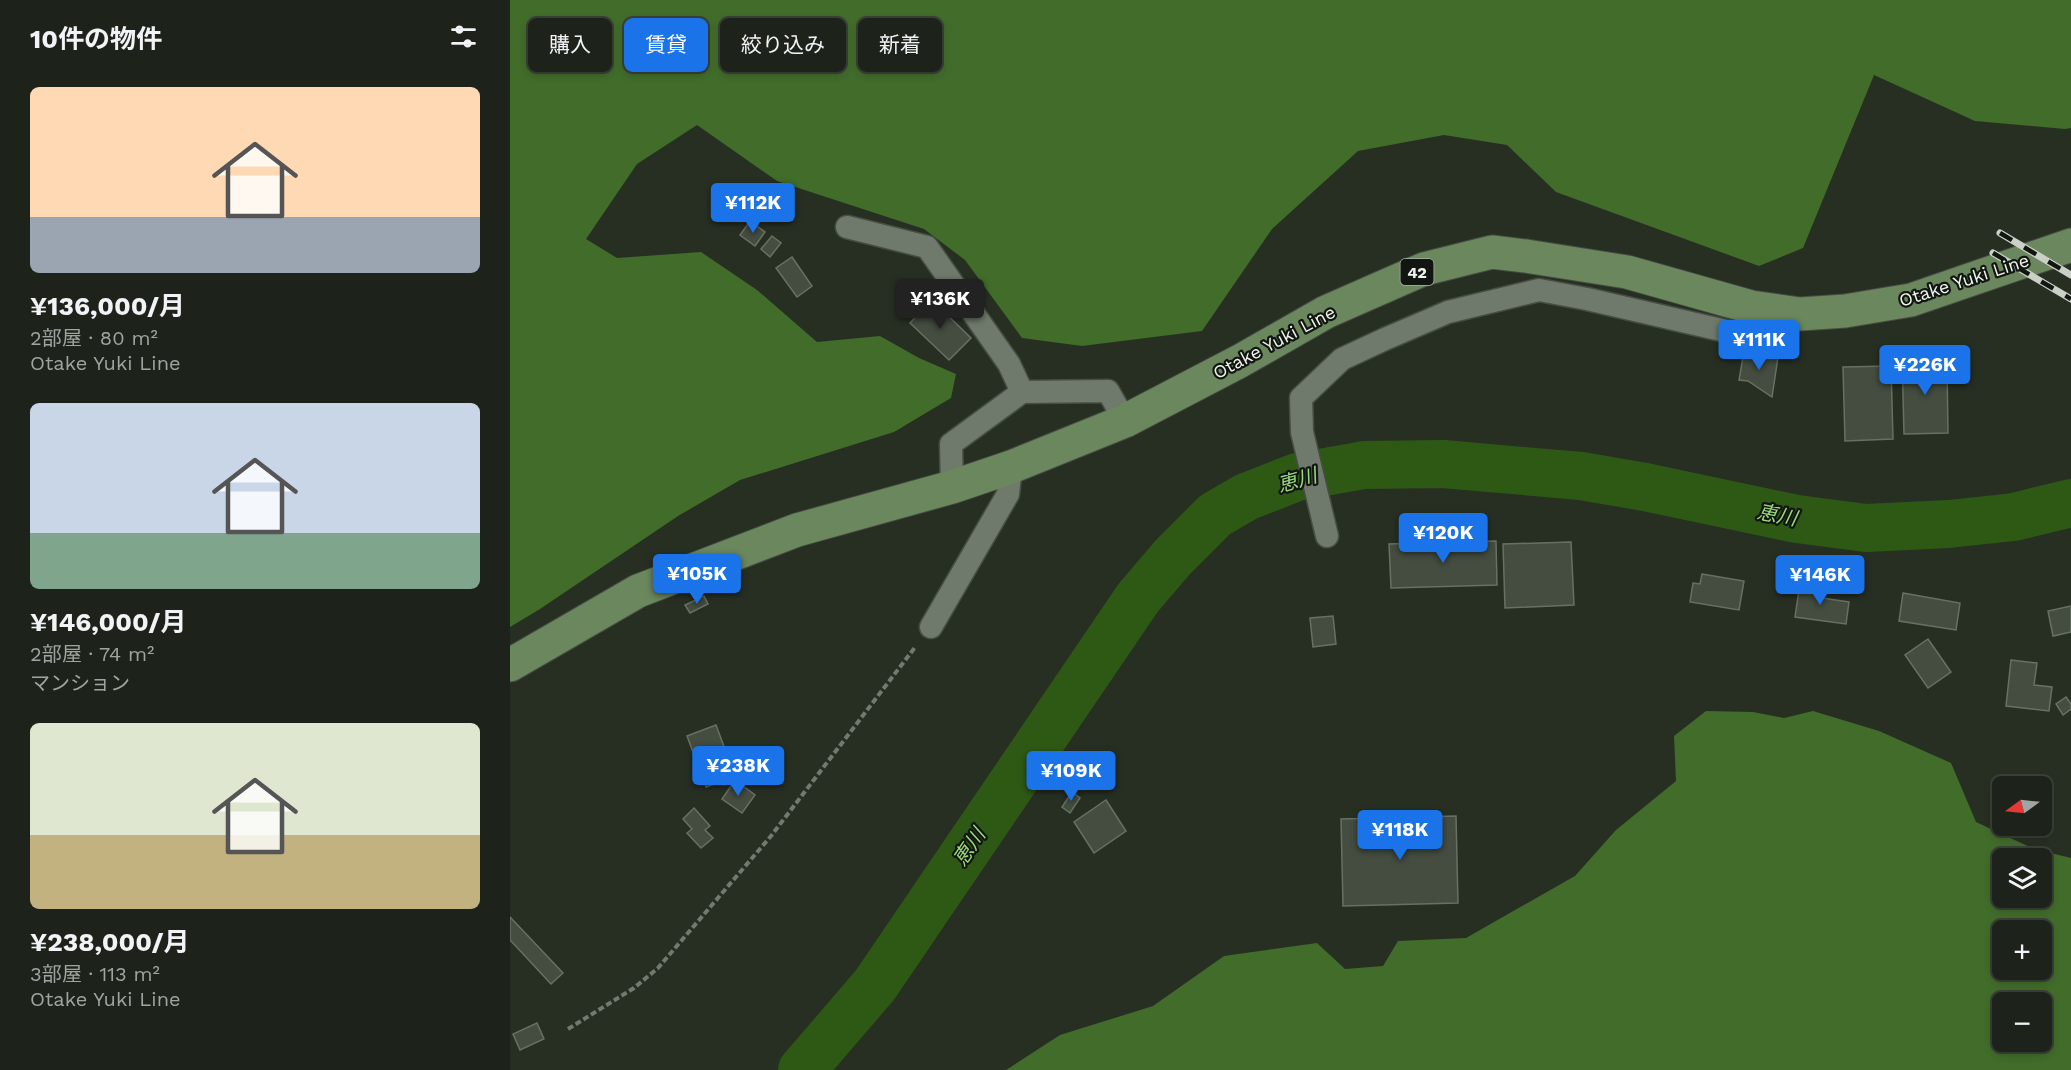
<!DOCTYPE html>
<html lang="ja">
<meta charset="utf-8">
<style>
:root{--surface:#1d231a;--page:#2a2f27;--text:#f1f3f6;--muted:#a0a4a2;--line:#3b4039;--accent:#1a73e8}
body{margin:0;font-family:"Work Sans","Noto Sans JP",sans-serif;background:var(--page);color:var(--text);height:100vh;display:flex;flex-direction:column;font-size:22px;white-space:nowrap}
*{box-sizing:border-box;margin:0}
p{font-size:20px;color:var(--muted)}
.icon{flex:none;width:33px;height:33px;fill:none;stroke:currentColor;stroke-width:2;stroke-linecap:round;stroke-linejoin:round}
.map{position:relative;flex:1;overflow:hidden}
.panel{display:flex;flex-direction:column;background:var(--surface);width:510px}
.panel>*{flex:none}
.hud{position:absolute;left:18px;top:18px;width:570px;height:54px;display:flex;gap:12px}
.needle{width:39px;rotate:255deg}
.buttons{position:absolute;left:1482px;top:776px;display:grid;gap:12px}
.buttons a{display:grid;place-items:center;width:60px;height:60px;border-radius:9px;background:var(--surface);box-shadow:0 3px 9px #0003,0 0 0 2px var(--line);font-size:30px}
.price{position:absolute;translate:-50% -51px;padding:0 14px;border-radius:6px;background:var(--accent);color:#fff;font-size:20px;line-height:39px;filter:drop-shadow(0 2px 3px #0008)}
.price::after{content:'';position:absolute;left:50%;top:36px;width:18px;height:14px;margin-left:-9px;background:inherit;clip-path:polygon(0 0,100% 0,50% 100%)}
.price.current{background:#222;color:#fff}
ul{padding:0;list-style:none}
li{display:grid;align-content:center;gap:12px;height:318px;padding:0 30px}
li span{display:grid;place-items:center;height:186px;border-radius:9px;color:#555}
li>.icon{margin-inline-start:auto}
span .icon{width:108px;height:108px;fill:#fffc;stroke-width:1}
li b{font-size:26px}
h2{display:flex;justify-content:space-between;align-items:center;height:72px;padding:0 30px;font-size:26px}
.pill{padding:0 21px;border-radius:9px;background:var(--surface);box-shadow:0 3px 9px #0003,0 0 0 2px var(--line);font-size:21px;line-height:54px}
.pill.current{background:var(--accent);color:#fff}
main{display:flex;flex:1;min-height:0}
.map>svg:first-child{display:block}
.forest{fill:#416c2a;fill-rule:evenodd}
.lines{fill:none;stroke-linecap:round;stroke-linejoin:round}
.river{stroke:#2e5915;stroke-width:48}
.building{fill:#444d40;stroke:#677163;stroke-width:1.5}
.minor-casing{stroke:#464d42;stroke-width:25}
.primary-casing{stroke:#464d42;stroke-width:35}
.path{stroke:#72796f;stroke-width:4;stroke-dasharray:6 3;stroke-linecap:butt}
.minor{stroke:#707a6c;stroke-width:22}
.primary{stroke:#6b875e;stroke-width:33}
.rail-casing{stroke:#cad0c8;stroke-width:7}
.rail{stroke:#121611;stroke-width:4.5;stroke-dasharray:14;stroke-linecap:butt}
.labels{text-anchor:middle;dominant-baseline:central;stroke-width:4.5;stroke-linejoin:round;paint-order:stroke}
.shield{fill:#121611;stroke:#adb3ac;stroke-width:1.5}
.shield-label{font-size:16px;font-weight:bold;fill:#f0f6ee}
.street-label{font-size:18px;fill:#f0f6ee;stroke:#121611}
.water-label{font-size:20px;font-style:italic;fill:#9cda7e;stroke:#121611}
</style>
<main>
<section class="panel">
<h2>10件の物件<svg class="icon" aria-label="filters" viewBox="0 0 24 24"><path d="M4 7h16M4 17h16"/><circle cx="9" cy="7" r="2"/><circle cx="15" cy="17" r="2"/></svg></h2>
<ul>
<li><span style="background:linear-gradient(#ffd9b3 70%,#9aa5b1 0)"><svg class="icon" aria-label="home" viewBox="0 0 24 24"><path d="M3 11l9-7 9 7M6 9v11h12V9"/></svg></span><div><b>¥136,000/月</b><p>2部屋 · 80 m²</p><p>Otake Yuki Line</p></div></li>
<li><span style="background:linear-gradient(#c9d6e8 70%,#7fa58c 0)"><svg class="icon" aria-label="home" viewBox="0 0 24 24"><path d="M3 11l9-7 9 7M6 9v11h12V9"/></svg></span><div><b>¥146,000/月</b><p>2部屋 · 74 m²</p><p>マンション</p></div></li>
<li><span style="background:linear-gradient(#dfe7d0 60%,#c2b280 0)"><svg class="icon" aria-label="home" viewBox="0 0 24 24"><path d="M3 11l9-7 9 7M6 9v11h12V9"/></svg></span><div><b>¥238,000/月</b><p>3部屋 · 113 m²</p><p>Otake Yuki Line</p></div></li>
</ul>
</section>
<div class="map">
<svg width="1561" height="1070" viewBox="0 0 1561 1070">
<rect width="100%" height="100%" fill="#272f23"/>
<g class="forest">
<path d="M0,0H1561V128L1555,129L1465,121L1364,75L1293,248L1249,266L1046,192L997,145L934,135L848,151L762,229L692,331L572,346L512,338L455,260L414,229L267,181L187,125L127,164L76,239L107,258L191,252L247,290L307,342L370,336L409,358L446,374L441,398L384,432L230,480L168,516L30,609L0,627Z"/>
<path d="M1196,711L1243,712L1274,718L1303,711L1369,731L1441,763L1466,822L1524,849L1561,858V1070H496L550,1035L643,1006L714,956L807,943L835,969L873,966L888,941L956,938L1065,876L1106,830L1166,781L1164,736ZM1492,858H1532V897H1492ZM1492,930H1532V969H1492ZM1492,1002H1532V1041H1492Z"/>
</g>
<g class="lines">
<path class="river" d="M292,1070L365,985L628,598L663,557L705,515L736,497L787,477L854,465L933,464L1071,476L1135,487L1287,519L1356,528L1439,524L1504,517L1561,503"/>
</g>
<g class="building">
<path d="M240,221L255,232L245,246L230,235Z"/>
<path d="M262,236L271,243L260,257L251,249Z"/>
<path d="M282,257L302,286L287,297L266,268Z"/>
<path d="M422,300L461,338L439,360L400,323Z"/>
<path d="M1234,351L1268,357L1262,397L1238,381L1229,380Z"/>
<path d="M1418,355V365L1437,364L1438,433L1394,434L1392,356Z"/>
<path d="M1381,366L1383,439L1335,441L1333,367Z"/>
<path d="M986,541L987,585L881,588L879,544Z"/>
<path d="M1061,542L1064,605L995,608L993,544Z"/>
<path d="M1192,574L1234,581L1229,610L1180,602L1183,583L1190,584Z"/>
<path d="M1290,583L1314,586L1312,598L1339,602L1336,624L1285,617Z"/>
<path d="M1393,593L1450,603L1446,630L1389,621Z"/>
<path d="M194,596L198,604L180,613L175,605Z"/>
<path d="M1561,606V632L1543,636L1538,611Z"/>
<path d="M823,616L826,644L803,647L800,618Z"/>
<path d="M1418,639L1441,672L1418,688L1395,655Z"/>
<path d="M1501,660L1527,663L1524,685L1542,687L1539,711L1496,706Z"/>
<path d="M1556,697L1561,704V709L1553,715L1546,704Z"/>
<path d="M206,725L225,776L196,787L177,736Z"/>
<path d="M225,780L245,795L232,813L212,799Z"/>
<path d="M562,792L570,798L560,813L552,807Z"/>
<path d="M596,800L616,831L584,853L564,822Z"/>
<path d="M184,808L200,826L195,830L203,838L191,848L177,833L182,829L173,819Z"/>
<path d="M946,816L948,903L833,906L831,819Z"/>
<path d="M0,917L53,973L41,984L0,940Z"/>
<path d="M27,1023L34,1039L10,1050L3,1034Z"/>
</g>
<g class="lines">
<g class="minor-casing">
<g id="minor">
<path d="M337,227L417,247L499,364L512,392"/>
<path d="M442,487L441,444L512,392L598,391L615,421"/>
<path d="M817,536L792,432L791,398L832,359L875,339L938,312L1029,290L1077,299L1220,332L1253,331L1289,314"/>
<path d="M421,627L498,494L501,467"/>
</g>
</g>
<g class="primary-casing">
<path id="primary" d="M0,665L128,591L287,530L442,487L501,467L615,421L730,361L816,312L914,269L982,252L1016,256L1117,272L1241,307L1290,314L1335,311L1401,300L1561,245"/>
</g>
<path class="path" d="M58,1029L124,988L148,968L261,836L406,646"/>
<use href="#minor" class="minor"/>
<use href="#primary" class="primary"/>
<g class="rail-casing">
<g id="rail">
<path d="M1490,233L1561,275"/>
<path d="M1483,253L1561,299"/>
</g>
</g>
<use href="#rail" class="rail"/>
</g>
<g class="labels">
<rect class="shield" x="890.5" y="259" width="33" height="26" rx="4.5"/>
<g class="shield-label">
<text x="907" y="272">42</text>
</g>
<g class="street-label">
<text transform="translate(1454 280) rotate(-18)">Otake Yuki Line</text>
<text transform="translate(764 342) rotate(-28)">Otake Yuki Line</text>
</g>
<g class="water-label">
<text transform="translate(787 480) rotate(-16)">恵川</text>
<text transform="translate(1267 515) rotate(11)">恵川</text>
<text transform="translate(459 847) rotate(-56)">恵川</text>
</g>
</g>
</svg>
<div class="buttons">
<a><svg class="needle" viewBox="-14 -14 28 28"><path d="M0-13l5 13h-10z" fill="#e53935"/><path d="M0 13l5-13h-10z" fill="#a0a4a2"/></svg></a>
<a><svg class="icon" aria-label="layers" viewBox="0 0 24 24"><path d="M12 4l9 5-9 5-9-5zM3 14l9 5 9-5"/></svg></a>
<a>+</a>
<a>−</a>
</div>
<b class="price" style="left:243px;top:234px">¥112K</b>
<b class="price current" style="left:430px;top:330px">¥136K</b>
<b class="price" style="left:1249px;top:371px">¥111K</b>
<b class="price" style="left:1415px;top:396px">¥226K</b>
<b class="price" style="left:933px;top:564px">¥120K</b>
<b class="price" style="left:187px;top:605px">¥105K</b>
<b class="price" style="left:1310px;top:606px">¥146K</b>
<b class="price" style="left:228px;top:797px">¥238K</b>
<b class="price" style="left:561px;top:802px">¥109K</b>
<b class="price" style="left:890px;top:861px">¥118K</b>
<div class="hud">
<a class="pill">購入</a>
<a class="pill current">賃貸</a>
<a class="pill">絞り込み</a>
<a class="pill">新着</a>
</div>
</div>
</main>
